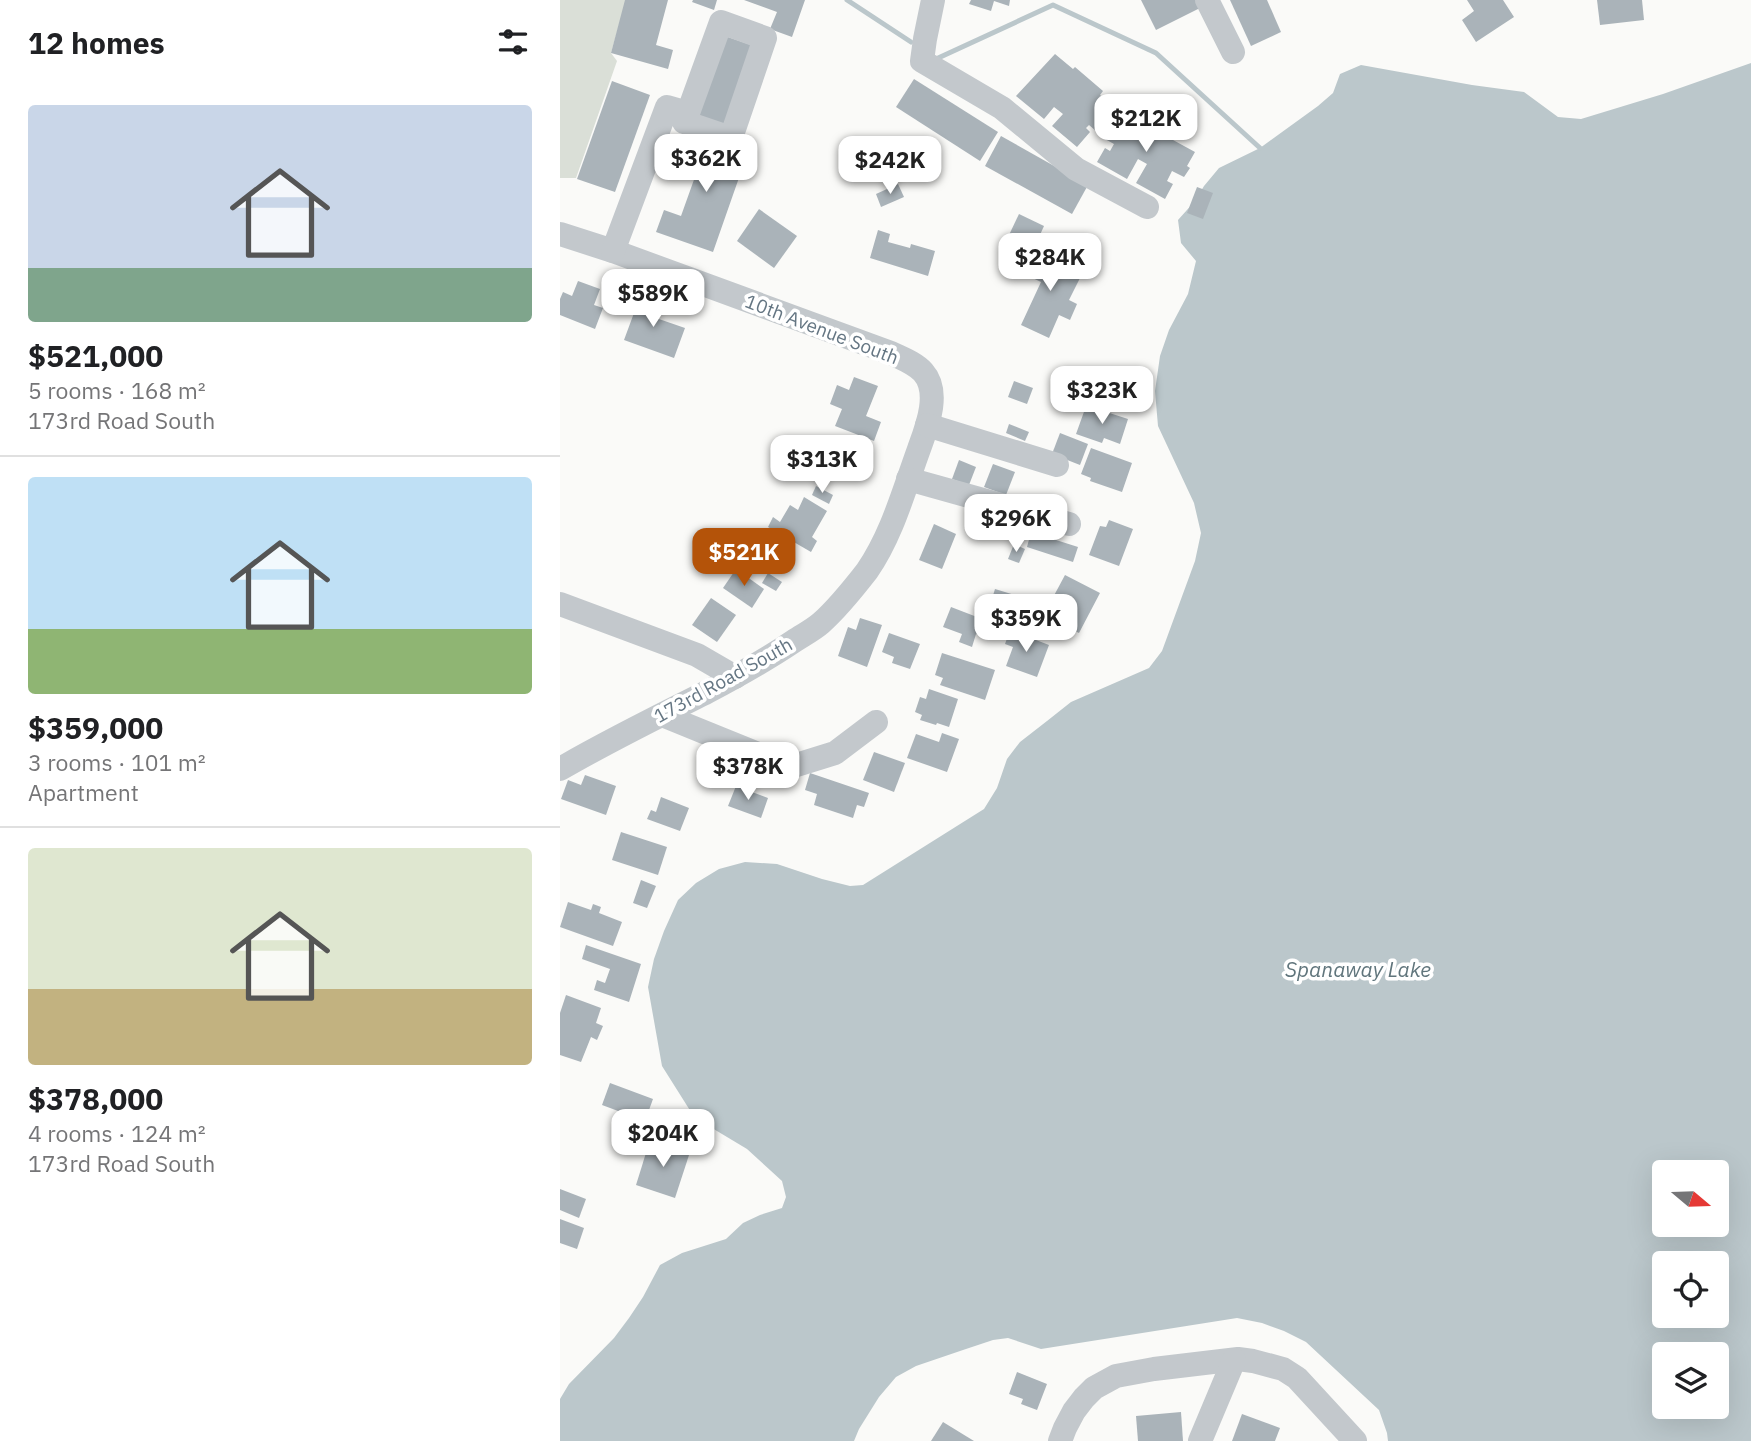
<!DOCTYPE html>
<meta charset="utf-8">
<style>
:root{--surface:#fff;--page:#f6f6f6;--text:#202124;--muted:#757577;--line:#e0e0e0;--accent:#b45309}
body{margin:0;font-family:"IBM Plex Sans",sans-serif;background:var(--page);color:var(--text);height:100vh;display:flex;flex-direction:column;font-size:26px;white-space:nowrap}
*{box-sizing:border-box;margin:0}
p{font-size:23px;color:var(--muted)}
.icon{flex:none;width:38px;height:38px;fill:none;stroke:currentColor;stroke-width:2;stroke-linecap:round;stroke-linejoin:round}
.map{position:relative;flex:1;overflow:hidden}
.details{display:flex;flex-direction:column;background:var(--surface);width:560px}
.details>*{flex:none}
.needle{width:46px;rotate:109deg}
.controls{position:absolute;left:1092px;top:1160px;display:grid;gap:14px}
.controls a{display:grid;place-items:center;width:77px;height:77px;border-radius:7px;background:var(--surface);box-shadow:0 7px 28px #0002;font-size:35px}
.price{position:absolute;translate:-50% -60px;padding:0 16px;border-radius:14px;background:#fff;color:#222;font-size:23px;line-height:46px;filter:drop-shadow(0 2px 4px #0008)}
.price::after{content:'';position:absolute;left:50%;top:42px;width:21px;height:16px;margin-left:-10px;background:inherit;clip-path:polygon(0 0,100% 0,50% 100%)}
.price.current{background:var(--accent);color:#fff}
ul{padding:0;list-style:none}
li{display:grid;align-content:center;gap:14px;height:371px;padding:0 28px}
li+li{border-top:2px solid var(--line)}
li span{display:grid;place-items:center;height:217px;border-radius:7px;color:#555}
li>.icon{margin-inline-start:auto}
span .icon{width:126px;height:126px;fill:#fffc;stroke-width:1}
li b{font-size:30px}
h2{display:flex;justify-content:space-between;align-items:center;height:84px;padding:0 28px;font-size:30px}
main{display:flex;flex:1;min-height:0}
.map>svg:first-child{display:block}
.green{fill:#dadfd7}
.water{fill:#bbc7cb;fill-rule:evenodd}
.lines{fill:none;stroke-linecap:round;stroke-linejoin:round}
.stream{stroke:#bbc7cb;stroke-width:5}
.building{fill:#aab3b9}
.minor{stroke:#c3c8cc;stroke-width:24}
.labels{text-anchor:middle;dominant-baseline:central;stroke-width:7;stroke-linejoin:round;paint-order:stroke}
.street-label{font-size:19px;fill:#657683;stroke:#fff}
.water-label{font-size:21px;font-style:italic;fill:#60757c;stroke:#fff}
</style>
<main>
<section class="details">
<h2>12 homes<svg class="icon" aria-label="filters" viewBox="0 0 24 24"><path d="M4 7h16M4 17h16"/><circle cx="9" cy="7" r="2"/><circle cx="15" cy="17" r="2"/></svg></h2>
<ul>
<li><span style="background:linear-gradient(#c9d6e8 75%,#7fa58c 0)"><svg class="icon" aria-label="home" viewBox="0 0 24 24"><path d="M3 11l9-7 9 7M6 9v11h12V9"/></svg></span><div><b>$521,000</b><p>5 rooms · 168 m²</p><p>173rd Road South</p></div></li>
<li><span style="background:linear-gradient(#bfe0f5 70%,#8fb573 0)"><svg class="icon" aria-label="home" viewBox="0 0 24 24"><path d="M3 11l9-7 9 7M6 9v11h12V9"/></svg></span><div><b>$359,000</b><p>3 rooms · 101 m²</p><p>Apartment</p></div></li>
<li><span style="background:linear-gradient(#dfe7d0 65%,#c2b280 0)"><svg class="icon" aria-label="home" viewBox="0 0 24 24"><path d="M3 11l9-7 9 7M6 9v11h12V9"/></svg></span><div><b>$378,000</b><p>4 rooms · 124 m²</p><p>173rd Road South</p></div></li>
</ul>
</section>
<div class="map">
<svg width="1191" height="1441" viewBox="0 0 1191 1441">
<rect width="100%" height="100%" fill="#fafaf8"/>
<path class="green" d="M0,0H66L51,53L57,61L16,178H0Z"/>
<path class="water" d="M1191,63V1441H828L827,1433L819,1410L746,1342L724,1331L702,1323L677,1318L481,1349L448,1338L433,1340L403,1350L356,1366L336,1377L319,1397L299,1429L294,1441H0V1399L9,1384L54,1338L69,1318L83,1297L100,1265L122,1253L166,1239L183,1223L200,1215L222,1208L226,1197L222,1181L187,1149L152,1128L131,1112L102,1066L88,987L94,959L104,931L118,900L136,883L159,869L185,862L217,864L262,879L290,886L303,885L424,809L437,788L447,759L460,742L487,721L511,702L589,668L602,651L635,561L641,533L634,503L598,426L595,391L600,356L609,330L628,294L636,261L621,243L618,220L635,201L644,186L659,168L700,148L758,106L773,93L780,74L801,65L912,85L964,92L998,117L1021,119L1103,94ZM1104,1172H1157V1225H1104ZM1104,1264H1157V1316H1104ZM1104,1354H1157V1407H1104Z"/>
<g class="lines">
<g class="stream">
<path d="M287,0L351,42"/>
<path d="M376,59L493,5L596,53L700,148"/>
</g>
</g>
<g class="building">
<path d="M65,0H108L96,45L113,50L108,69L51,53Z"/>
<path d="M133,0H157L154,10L132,2Z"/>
<path d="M184,0H245L232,37L210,29L217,12Z"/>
<path d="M411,0H450L449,6L434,1L431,11L409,4Z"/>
<path d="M581,0H641L644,6L596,30Z"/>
<path d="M670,0H707L721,32L691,46Z"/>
<path d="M907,0H943L954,17L916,42L902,20L914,11Z"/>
<path d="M1037,0H1082L1084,20L1040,25Z"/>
<path d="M165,36L194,46L166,126L137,115Z"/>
<path d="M495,54L513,69L515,67L543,91L540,95L555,108L536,131L529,125L526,128L530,132L517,147L492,126L503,114L494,107L484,119L456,96Z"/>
<path d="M354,79L438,132L420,161L336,107Z"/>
<path d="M52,81L90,95L55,192L17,179Z"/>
<path d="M560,113L582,125L585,119L615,136L613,140L635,152L627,166L630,168L624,177L612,171L607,181L613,184L605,199L576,183L587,164L578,159L567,179L537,162L545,148L550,151L554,144L545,139Z"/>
<path d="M133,132L188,152L153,252L96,232L104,210L121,216L141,160L125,155Z"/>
<path d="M441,136L528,185L512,214L425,166Z"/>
<path d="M338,184L344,197L321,207L316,194Z"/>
<path d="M637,187L653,193L643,219L627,213Z"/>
<path d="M199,209L237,236L214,268L177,241Z"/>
<path d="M459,214L484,226L475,246L449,235Z"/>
<path d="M318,230L330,234L328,242L350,248L351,244L375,251L368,276L310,258Z"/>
<path d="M473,250L522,274L509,300L517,304L510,320L499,315L489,338L461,325L481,282L462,273Z"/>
<path d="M18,281L40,289L34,305L43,308L35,329L0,315V299L3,292L12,296Z"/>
<path d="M81,294L102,302L96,318L125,328L114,358L64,340Z"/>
<path d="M294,377L318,386L306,416L321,422L314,441L275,426L282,409L270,404L277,385L289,390Z"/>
<path d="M454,381L473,388L467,404L448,397Z"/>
<path d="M534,408L568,419L560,444L544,438L542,443L516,434L525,409L533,411Z"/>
<path d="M449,424L469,432L465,441L446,433Z"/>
<path d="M500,433L528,444L520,465L492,454Z"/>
<path d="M259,437L272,442L274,437L298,445L286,480L248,466Z"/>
<path d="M531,448L572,463L562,492L530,481L531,478L521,474Z"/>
<path d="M399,460L416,467L409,485L392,479Z"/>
<path d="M433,464L455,472L446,495L424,487Z"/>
<path d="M256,486L273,495L269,504L252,495Z"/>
<path d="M244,497L267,511L252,537L257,541L251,552L208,527L213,517L220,522L230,505L238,510Z"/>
<path d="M549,520L573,529L559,566L529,555L540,526L546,527Z"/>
<path d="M374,524L396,534L382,569L359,560Z"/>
<path d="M471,532L518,547L513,562L467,547Z"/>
<path d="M191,539L201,541L198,554L187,551Z"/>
<path d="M454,544L465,549L459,563L448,559Z"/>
<path d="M176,569L204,589L192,608L163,588Z"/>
<path d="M208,573L222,582L216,591L202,583Z"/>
<path d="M505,575L540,593L519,633L503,625L514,605L505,601L501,609L490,603Z"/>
<path d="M435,589L458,596L451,619L428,611Z"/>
<path d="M151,598L176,615L157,642L132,625Z"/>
<path d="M391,607L430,622L424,637L416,634L412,647L399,642L402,634L383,627Z"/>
<path d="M300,618L322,625L307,667L278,656L288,627L296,630Z"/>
<path d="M450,630L489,645L477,677L446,666L453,647L445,644Z"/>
<path d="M329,633L360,644L350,669L332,663L334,657L322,652Z"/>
<path d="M382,653L435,670L425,700L380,685L383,678L375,675Z"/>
<path d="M369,689L398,699L389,727L377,723L376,725L360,720L362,715L355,712L360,697L366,699Z"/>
<path d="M382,733L399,739L387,772L347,758L356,734L379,742Z"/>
<path d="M173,751L208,763L202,778L168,766Z"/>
<path d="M314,752L345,763L334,792L303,780Z"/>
<path d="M250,773L309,793L304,807L297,805L293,818L254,805L257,794L245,790Z"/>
<path d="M25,775L56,786L46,815L1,799L8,780L21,785Z"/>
<path d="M176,786L208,798L201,818L168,806Z"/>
<path d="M101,797L129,808L120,831L87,819L91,810L96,812Z"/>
<path d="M61,832L107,847L98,875L52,860Z"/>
<path d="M81,880L96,886L87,908L73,903Z"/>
<path d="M8,902L31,910L33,904L41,907L39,913L62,922L53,946L0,927Z"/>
<path d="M26,945L81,964L69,1002L34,990L37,980L45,983L50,969L22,959Z"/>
<path d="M6,995L41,1008L36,1023L43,1026L37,1040L31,1037L21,1062L0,1055V1013Z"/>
<path d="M50,1083L93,1099L85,1121L42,1105Z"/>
<path d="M90,1140L130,1152L115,1198L76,1185Z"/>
<path d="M0,1189L26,1199L19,1218L0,1210Z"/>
<path d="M0,1219L24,1228L17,1249L0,1243Z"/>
<path d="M457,1372L487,1384L477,1410L461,1404L463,1399L449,1394Z"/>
<path d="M621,1412L623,1441H578L576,1416Z"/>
<path d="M682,1414L720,1428L715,1441H672Z"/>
<path d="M383,1422L414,1441H371Z"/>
</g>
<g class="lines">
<g class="minor">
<path d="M373,0L365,39L362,61L442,108L516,169L587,207"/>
<path d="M647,0L673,52"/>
<path d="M0,234L53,251L331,353C341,358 355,363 363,372C381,392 367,427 359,449C344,490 332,535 307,571C293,589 278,608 261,623C253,630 243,635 234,641C206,660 177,676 147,692C97,717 48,741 0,769"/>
<path d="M53,251L107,107L128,113L124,122L171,138L205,38L161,22L128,113"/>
<path d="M367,425L497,465"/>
<path d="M348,479L509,524"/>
<path d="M0,604L137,655L175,677"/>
<path d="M102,715L230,767L275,753L316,722"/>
<path d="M500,1441L505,1428L514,1411L524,1398L534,1388L556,1376L594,1369L678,1359L693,1361L723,1369L737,1378L795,1441"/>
<path d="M640,1441L674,1360"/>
</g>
</g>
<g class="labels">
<g class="street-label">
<text transform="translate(262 329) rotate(21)">10th Avenue South</text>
<text transform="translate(163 680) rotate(-29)">173rd Road South</text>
</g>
<g class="water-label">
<text x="798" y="969">Spanaway Lake</text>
</g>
</g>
</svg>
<div class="controls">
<a><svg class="needle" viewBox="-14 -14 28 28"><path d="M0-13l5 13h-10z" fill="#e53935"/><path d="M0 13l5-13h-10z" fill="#757577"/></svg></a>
<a><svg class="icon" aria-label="locate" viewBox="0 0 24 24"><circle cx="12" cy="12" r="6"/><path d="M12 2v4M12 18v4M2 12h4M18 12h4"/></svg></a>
<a><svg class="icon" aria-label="layers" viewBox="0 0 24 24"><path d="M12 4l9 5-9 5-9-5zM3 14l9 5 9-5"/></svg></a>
</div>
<b class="price" style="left:586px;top:154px">$212K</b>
<b class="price" style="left:146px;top:194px">$362K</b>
<b class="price" style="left:330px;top:196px">$242K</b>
<b class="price" style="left:490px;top:293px">$284K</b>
<b class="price" style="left:93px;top:329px">$589K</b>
<b class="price" style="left:542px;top:426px">$323K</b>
<b class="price" style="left:262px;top:495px">$313K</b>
<b class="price" style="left:456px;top:554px">$296K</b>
<b class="price current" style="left:184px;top:588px">$521K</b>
<b class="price" style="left:466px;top:654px">$359K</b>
<b class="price" style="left:188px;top:802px">$378K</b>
<b class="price" style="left:103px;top:1169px">$204K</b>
</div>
</main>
